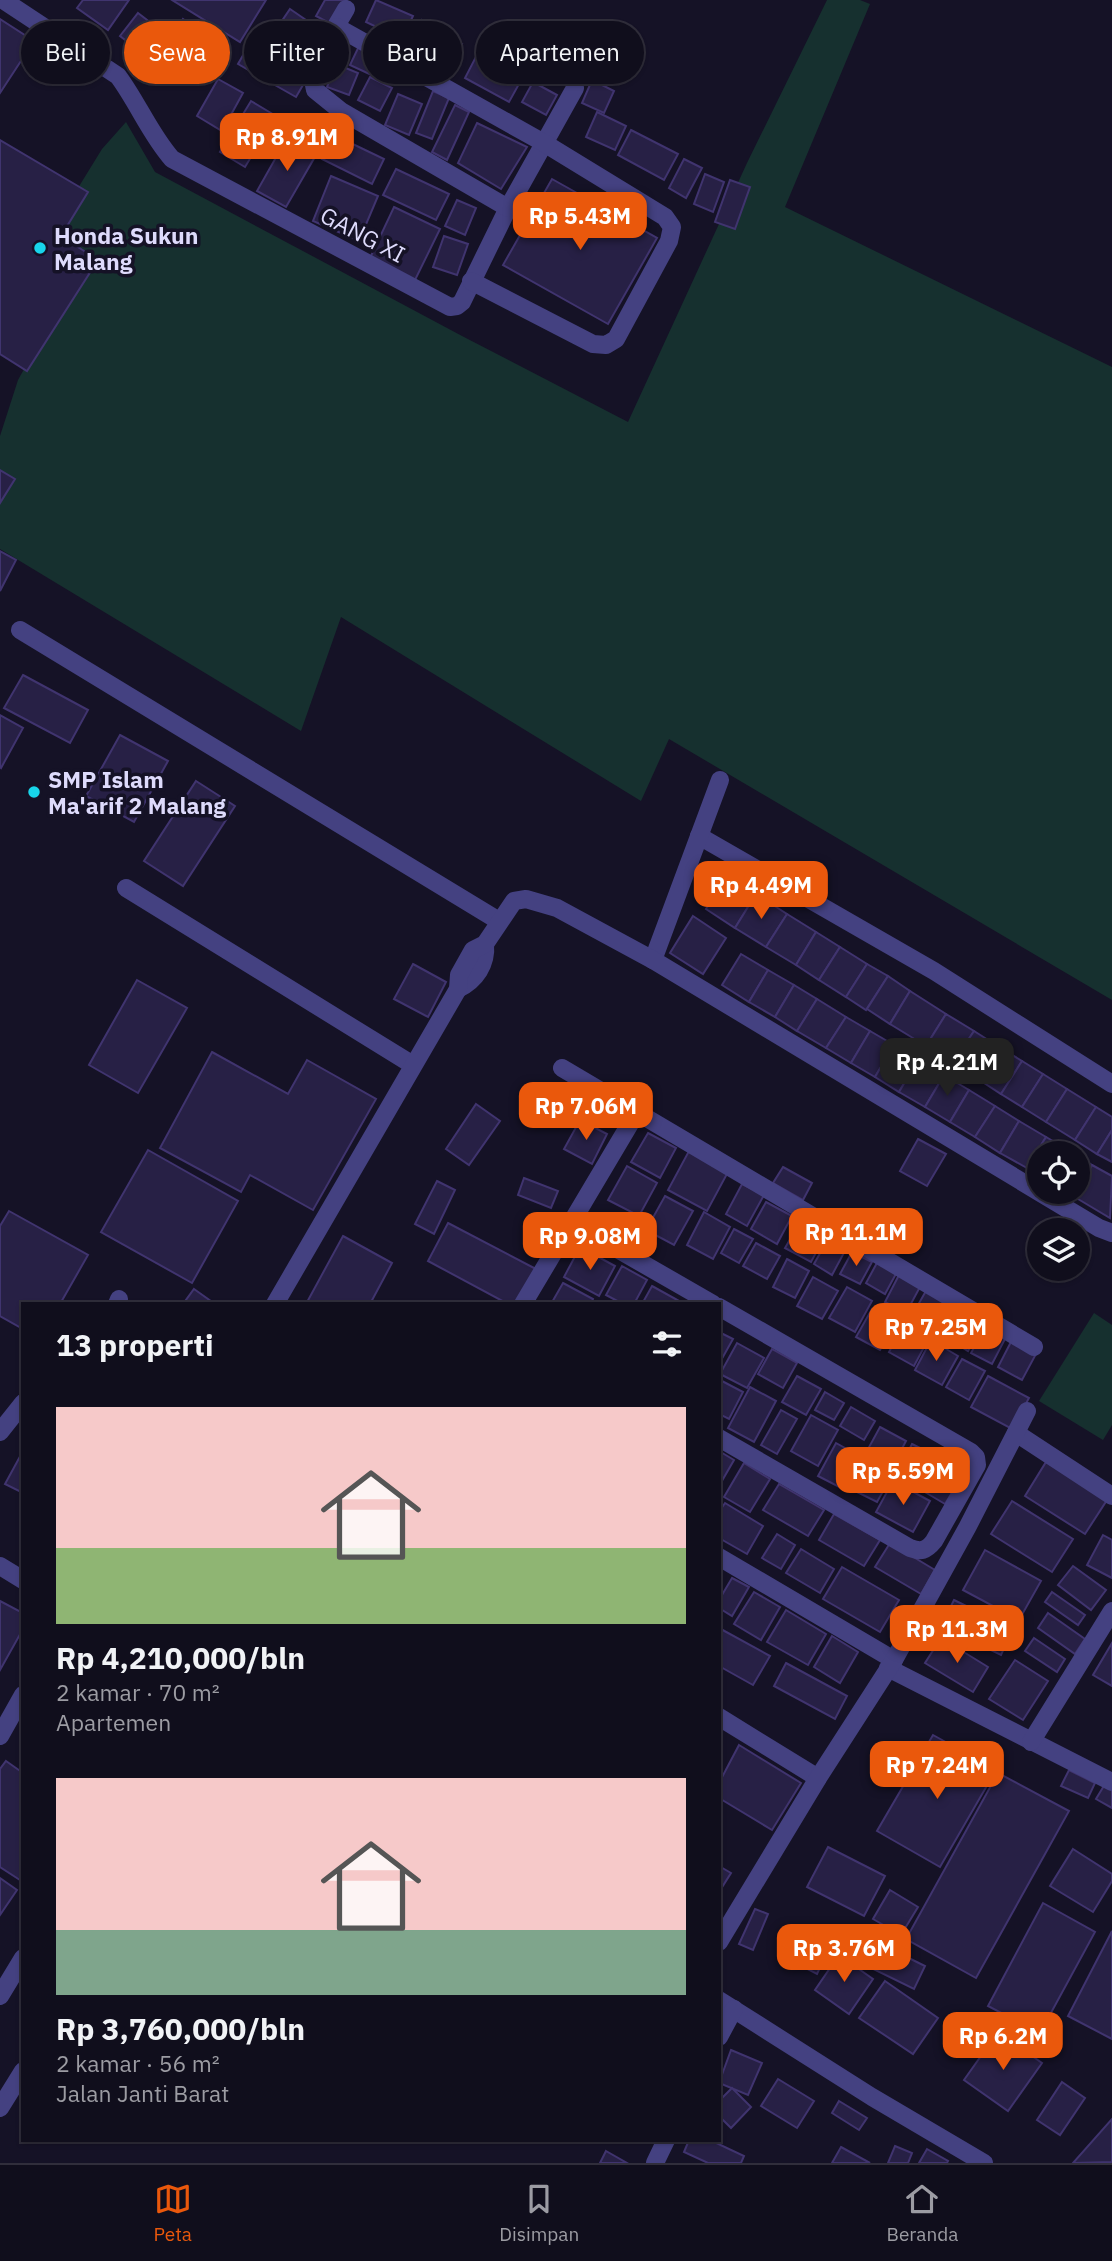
<!DOCTYPE html>
<html lang="id">
<meta charset="utf-8">
<style>
:root{--surface:#100e1c;--page:#191725;--text:#f1f3f6;--muted:#9c9ca3;--line:#302e3b;--accent:#ea580c}
body{margin:0;font-family:"IBM Plex Sans",sans-serif;background:var(--page);color:var(--text);height:100vh;display:flex;flex-direction:column;font-size:26px;white-space:nowrap}
*{box-sizing:border-box;margin:0}
p{font-size:23px;color:var(--muted)}
.icon{flex:none;width:38px;height:38px;fill:none;stroke:currentColor;stroke-width:2;stroke-linecap:round;stroke-linejoin:round}
.map{position:relative;flex:1;overflow:hidden}
.side{position:absolute;left:21px;top:1302px;width:700px;height:840px;display:flex;flex-direction:column;background:var(--surface);border-radius:0px;box-shadow:0 2px 5px #0004,0 0 0 2px var(--line)}
.side>*{flex:none}
.top-card{position:absolute;left:21px;top:21px;width:700px;height:63px;display:flex;gap:14px}
.controls{position:absolute;left:1027px;top:1141px;display:grid;gap:14px}
.controls a{display:grid;place-items:center;width:63px;height:63px;border-radius:50%;background:var(--surface);box-shadow:0 2px 5px #0004,0 0 0 2px var(--line);font-size:35px}
.price{position:absolute;translate:-50% -60px;padding:0 16px;border-radius:14px;background:var(--accent);color:#fff;font-size:23px;line-height:46px;filter:drop-shadow(0 2px 4px #0008)}
.price::after{content:'';position:absolute;left:50%;top:42px;width:21px;height:16px;margin-left:-10px;background:inherit;clip-path:polygon(0 0,100% 0,50% 100%)}
.price.selected{background:#222;color:#fff}
ul{padding:0;list-style:none}
li{display:grid;align-content:center;gap:14px;height:371px;padding:0 35px}
li span{display:grid;place-items:center;height:217px;border-radius:0px;color:#555}
li>.icon{margin-inline-start:auto}
span .icon{width:126px;height:126px;fill:#fffc;stroke-width:1}
li b{font-size:30px}
h2{display:flex;justify-content:space-between;align-items:center;height:84px;padding:0 35px;font-size:30px}
.chip{padding:0 24px;border-radius:32px;background:var(--surface);box-shadow:0 2px 5px #0004,0 0 0 2px var(--line);font-size:24px;line-height:63px}
.chip.selected{background:var(--accent);color:#fff}
.menu{display:flex;justify-content:space-around;align-items:center;height:98px;border-top:2px solid var(--line);background:var(--surface);font-size:19px;color:var(--muted)}
.menu a{display:grid;justify-items:center;gap:4px}
.menu .selected{color:var(--accent)}
.map>svg:first-child{display:block}
.green{fill:#16302f}
.building{fill:#272045;stroke:#40346f;stroke-width:2}
.lines{fill:none;stroke-linecap:round;stroke-linejoin:round}
.minor{stroke:#444181;stroke-width:18}
.poi-dot{fill:#18d5ea;stroke:#151226;stroke-width:2.5}
.labels{text-anchor:middle;dominant-baseline:central;stroke-width:7;stroke-linejoin:round;paint-order:stroke}
.street-label{font-size:23px;fill:#dedbfc;stroke:#151226}
.poi-label{font-size:23px;font-weight:bold;fill:#dedbfc;stroke:#151226;text-anchor:start}
</style>
<div class="map">
<svg width="1112" height="2163" viewBox="0 0 1112 2163">
<rect width="100%" height="100%" fill="#151226"/>
<g class="green">
<path d="M827,0H860L870,4L785,207L1112,367V1000L669,739L641,801L341,617L301,731L0,549V436L18,380L78,272L54,227L102,149L126,122L155,172L462,336L628,422L747,163Z"/>
<path d="M1094,1313L1112,1325V1425L1103,1440L1039,1401Z"/>
</g>
<g class="building">
<path d="M83,0H129L108,30L77,8Z"/>
<path d="M172,0H266L240,42Z"/>
<path d="M325,0H347L333,25L316,16Z"/>
<path d="M376,0L413,16L402,39L366,22Z"/>
<path d="M290,9L306,20L287,48L271,37Z"/>
<path d="M138,13L164,33L146,56L120,36Z"/>
<path d="M0,19L34,41L0,93Z"/>
<path d="M183,19L229,50L210,80L163,49Z"/>
<path d="M422,20L462,44L449,67L409,43Z"/>
<path d="M309,27L319,33L304,58L294,52Z"/>
<path d="M249,45L307,78L296,97L238,64Z"/>
<path d="M359,46L389,61L380,79L350,65Z"/>
<path d="M479,51L524,75L509,102L465,78Z"/>
<path d="M336,64L358,73L349,95L327,87Z"/>
<path d="M370,77L392,88L380,111L358,100Z"/>
<path d="M218,79L243,93L222,131L197,116Z"/>
<path d="M592,80L614,91L604,113L582,103Z"/>
<path d="M533,82L557,95L546,115L522,102Z"/>
<path d="M433,91L449,98L432,139L416,133Z"/>
<path d="M398,94L422,104L409,135L385,125Z"/>
<path d="M251,101L276,116L245,167L220,152Z"/>
<path d="M455,105L469,112L447,160L432,152Z"/>
<path d="M597,112L626,126L615,150L586,137Z"/>
<path d="M477,123L527,147L501,189L458,163Z"/>
<path d="M631,130L678,154L664,180L618,155Z"/>
<path d="M334,135L384,159L372,184L322,159Z"/>
<path d="M287,138L316,155L286,207L257,191Z"/>
<path d="M0,140L88,192L61,236L98,260L27,371L0,354Z"/>
<path d="M684,159L702,168L686,198L669,188Z"/>
<path d="M396,169L449,194L436,220L383,195Z"/>
<path d="M705,174L724,182L713,212L694,204Z"/>
<path d="M331,176L378,196L359,241L313,221Z"/>
<path d="M552,179L657,238L608,324L503,265Z"/>
<path d="M730,180L750,187L735,229L715,222Z"/>
<path d="M457,200L476,208L465,235L445,226Z"/>
<path d="M394,207L440,229L415,280L370,258Z"/>
<path d="M444,236L468,244L457,275L433,267Z"/>
<path d="M0,470L15,479L0,503Z"/>
<path d="M0,551L16,560L0,591Z"/>
<path d="M23,675L88,710L70,743L4,708Z"/>
<path d="M0,715L23,728L1,768L0,767Z"/>
<path d="M120,735L168,761L134,822L86,796Z"/>
<path d="M196,781L235,806L183,886L144,861Z"/>
<path d="M727,876L756,894L735,928L706,909Z"/>
<path d="M756,894L787,914L766,947L735,928Z"/>
<path d="M787,914L816,932L796,965L766,947Z"/>
<path d="M693,916L726,938L703,974L670,953Z"/>
<path d="M816,932L840,947L819,980L796,965Z"/>
<path d="M840,947L867,964L846,997L819,980Z"/>
<path d="M741,954L768,970L749,1002L722,985Z"/>
<path d="M413,964L446,982L428,1017L394,999Z"/>
<path d="M867,964L888,976L866,1010L846,997Z"/>
<path d="M768,970L794,985L775,1017L749,1002Z"/>
<path d="M888,976L910,991L890,1024L867,1009Z"/>
<path d="M137,980L187,1008L138,1093L89,1065Z"/>
<path d="M794,985L817,999L797,1031L775,1017Z"/>
<path d="M910,991L946,1014L926,1046L890,1024Z"/>
<path d="M817,999L846,1017L826,1048L797,1031Z"/>
<path d="M946,1014L974,1031L953,1063L926,1046Z"/>
<path d="M846,1017L870,1031L851,1063L826,1048Z"/>
<path d="M870,1031L894,1045L875,1077L851,1063Z"/>
<path d="M974,1031L996,1045L975,1077L953,1063Z"/>
<path d="M894,1045L918,1060L899,1092L875,1077Z"/>
<path d="M996,1045L1022,1061L1001,1094L975,1077Z"/>
<path d="M212,1052L288,1094L307,1060L376,1099L313,1210L250,1175L241,1192L160,1148Z"/>
<path d="M918,1060L944,1075L925,1107L899,1092Z"/>
<path d="M1022,1061L1043,1074L1022,1107L1001,1094Z"/>
<path d="M1043,1074L1067,1089L1046,1122L1022,1107Z"/>
<path d="M944,1075L969,1090L950,1122L925,1107Z"/>
<path d="M1067,1089L1096,1107L1075,1140L1046,1122Z"/>
<path d="M969,1090L995,1106L975,1137L950,1122Z"/>
<path d="M476,1104L500,1121L469,1165L446,1149Z"/>
<path d="M995,1106L1019,1121L1000,1153L975,1137Z"/>
<path d="M1096,1107L1112,1117V1130L1097,1154L1075,1140Z"/>
<path d="M580,1120L607,1134L592,1164L564,1149Z"/>
<path d="M1019,1121L1046,1137L1027,1168L1000,1153Z"/>
<path d="M1112,1130V1162L1097,1154Z"/>
<path d="M648,1133L676,1148L660,1178L631,1162Z"/>
<path d="M1046,1137L1070,1151L1069,1153H1040V1176L1027,1168Z"/>
<path d="M918,1139L946,1154L927,1186L900,1171Z"/>
<path d="M148,1150L238,1201L192,1283L101,1232Z"/>
<path d="M689,1151L728,1172L707,1211L668,1190Z"/>
<path d="M1078,1156L1092,1165L1078,1188Z"/>
<path d="M1092,1165L1112,1176L1110,1218L1073,1196L1078,1192Z"/>
<path d="M627,1166L657,1183L639,1216L608,1200Z"/>
<path d="M783,1167L812,1183L803,1200L773,1183Z"/>
<path d="M524,1178L558,1191L551,1208L518,1195Z"/>
<path d="M437,1181L455,1190L434,1234L415,1224Z"/>
<path d="M742,1184L764,1195L747,1226L726,1214Z"/>
<path d="M665,1196L693,1211L674,1245L646,1230Z"/>
<path d="M766,1202L792,1216L777,1244L751,1229Z"/>
<path d="M9,1211L88,1255L60,1304H23V1329L0,1316V1226Z"/>
<path d="M704,1212L730,1227L713,1259L687,1245Z"/>
<path d="M800,1222L825,1236L811,1262L785,1248Z"/>
<path d="M448,1223L536,1269L517,1304H508L428,1261Z"/>
<path d="M734,1229L753,1239L739,1263L721,1253Z"/>
<path d="M343,1236L392,1263L370,1304H306Z"/>
<path d="M828,1239L846,1249L832,1275L814,1264Z"/>
<path d="M756,1243L780,1256L767,1279L743,1266Z"/>
<path d="M580,1247L615,1266L599,1296L564,1277Z"/>
<path d="M852,1252L872,1262L860,1284L840,1274Z"/>
<path d="M787,1259L809,1271L795,1298L773,1287Z"/>
<path d="M878,1261L897,1272L885,1294L866,1283Z"/>
<path d="M622,1266L647,1280L634,1304H623L606,1295Z"/>
<path d="M899,1275L920,1287L906,1313L885,1302Z"/>
<path d="M813,1277L838,1291L822,1319L797,1306Z"/>
<path d="M563,1283L593,1299L591,1304H551Z"/>
<path d="M652,1286L681,1302L679,1304H642Z"/>
<path d="M847,1287L872,1301L855,1332L829,1318Z"/>
<path d="M194,1289L215,1304H183Z"/>
<path d="M927,1289L946,1300L932,1325L913,1314Z"/>
<path d="M950,1303L964,1311L949,1338L935,1330Z"/>
<path d="M872,1309L896,1322L880,1350L856,1337Z"/>
<path d="M967,1315L983,1324L968,1351L952,1341Z"/>
<path d="M905,1322L930,1336L914,1366L889,1352Z"/>
<path d="M985,1328L1005,1339L992,1364L971,1353Z"/>
<path d="M719,1332L733,1339L719,1364Z"/>
<path d="M931,1340L958,1356L942,1385L915,1370Z"/>
<path d="M1012,1340L1036,1354L1022,1380L998,1367Z"/>
<path d="M737,1343L764,1358L747,1388L720,1374Z"/>
<path d="M772,1349L797,1363L783,1388L758,1374Z"/>
<path d="M962,1359L985,1371L969,1400L946,1387Z"/>
<path d="M797,1376L821,1389L806,1415L782,1402Z"/>
<path d="M988,1376L1029,1398L1012,1429L971,1407Z"/>
<path d="M720,1380L743,1392L729,1419L719,1414Z"/>
<path d="M750,1387L776,1401L754,1442L728,1428Z"/>
<path d="M825,1392L844,1403L834,1420L815,1410Z"/>
<path d="M851,1407L875,1421L864,1440L840,1426Z"/>
<path d="M781,1410L797,1419L777,1454L761,1445Z"/>
<path d="M811,1415L838,1430L818,1466L791,1451Z"/>
<path d="M880,1427L906,1441L894,1464L868,1449Z"/>
<path d="M836,1443L863,1458L845,1490L818,1476Z"/>
<path d="M912,1444L934,1455L920,1480L899,1469Z"/>
<path d="M23,1451V1493L5,1484Z"/>
<path d="M719,1451L734,1460L719,1486Z"/>
<path d="M939,1452L967,1468L945,1504L918,1488Z"/>
<path d="M868,1462L892,1475L877,1502L853,1490Z"/>
<path d="M1046,1462L1107,1500L1085,1534L1025,1496Z"/>
<path d="M744,1463L770,1479L750,1512L724,1497Z"/>
<path d="M893,1481L930,1501L913,1532L876,1512Z"/>
<path d="M779,1484L824,1510L808,1536L763,1510Z"/>
<path d="M1012,1501L1073,1539L1052,1572L991,1534Z"/>
<path d="M725,1503L763,1526L747,1554L719,1538V1512Z"/>
<path d="M834,1514L880,1540L864,1566L819,1540Z"/>
<path d="M777,1534L795,1545L781,1569L762,1558Z"/>
<path d="M1103,1535L1112,1540V1578L1087,1565Z"/>
<path d="M890,1543L935,1570L921,1594L875,1567Z"/>
<path d="M801,1549L834,1569L820,1593L786,1573Z"/>
<path d="M985,1550L1041,1581L1019,1620L963,1590Z"/>
<path d="M1073,1566L1106,1590L1091,1610L1058,1585Z"/>
<path d="M842,1567L899,1600L880,1632L823,1599Z"/>
<path d="M732,1578L749,1587L732,1616L719,1608V1600Z"/>
<path d="M754,1592L780,1607L761,1640L734,1624Z"/>
<path d="M1052,1592L1085,1615L1078,1625L1045,1602Z"/>
<path d="M954,1600L1013,1629L1001,1655L941,1626Z"/>
<path d="M0,1601L23,1613V1629L0,1670Z"/>
<path d="M786,1610L826,1634L808,1665L767,1642Z"/>
<path d="M1048,1613L1085,1639L1075,1654L1038,1628Z"/>
<path d="M719,1628L770,1656L753,1685L719,1666Z"/>
<path d="M832,1636L858,1652L840,1683L814,1667Z"/>
<path d="M941,1638L988,1667L973,1692L925,1663Z"/>
<path d="M1034,1638L1065,1659L1057,1672L1025,1651Z"/>
<path d="M1112,1643V1686L1093,1675Z"/>
<path d="M1015,1660L1048,1681L1023,1720L989,1699Z"/>
<path d="M786,1663L847,1696L835,1719L774,1686Z"/>
<path d="M933,1735L996,1770L940,1867L877,1831Z"/>
<path d="M739,1745L801,1783L772,1830L719,1798V1783Z"/>
<path d="M6,1761L23,1773V1882L0,1867V1769Z"/>
<path d="M1069,1770L1095,1783L1088,1798L1061,1786Z"/>
<path d="M998,1773L1069,1811L976,1978L906,1939Z"/>
<path d="M1105,1784L1112,1788V1808L1096,1799Z"/>
<path d="M828,1847L885,1876L864,1916L807,1887Z"/>
<path d="M1073,1849L1112,1874V1881L1093,1912L1050,1886Z"/>
<path d="M719,1866L731,1873L719,1892Z"/>
<path d="M0,1878L17,1890L0,1915Z"/>
<path d="M890,1890L918,1907L901,1935L873,1919Z"/>
<path d="M1043,1903L1095,1932L1040,2033L988,2006Z"/>
<path d="M755,1909L768,1914L753,1950L739,1944Z"/>
<path d="M804,1931L831,1945L817,1974L790,1960Z"/>
<path d="M1112,1931V2039L1068,2016Z"/>
<path d="M868,1938L925,1966L914,1989L857,1961Z"/>
<path d="M839,1955L873,1979L849,2014L815,1990Z"/>
<path d="M885,1981L938,2018L913,2054L859,2018Z"/>
<path d="M998,2032L1042,2063L1008,2111L964,2080Z"/>
<path d="M731,2050L762,2063L748,2095L719,2083Z"/>
<path d="M778,2079L814,2101L797,2128L761,2106Z"/>
<path d="M1062,2082L1085,2098L1060,2135L1037,2120Z"/>
<path d="M732,2088L751,2107L731,2128L719,2116V2101Z"/>
<path d="M839,2101L867,2118L859,2130L832,2113Z"/>
<path d="M1112,2119V2162L1073,2163Z"/>
<path d="M689,2140H710L744,2156L741,2163H708L684,2152Z"/>
<path d="M895,2146L912,2153L908,2163H888Z"/>
<path d="M841,2147L870,2163H832Z"/>
<path d="M927,2149L948,2161L947,2163H919Z"/>
<path d="M606,2151L627,2163H600Z"/>
</g>
<g class="lines">
<g class="minor">
<path d="M3,0L118,76C138,103 150,134 172,159L450,307L457,306L462,302L508,208L575,88"/>
<path d="M346,9L316,60L313,80L315,90L341,111L508,208"/>
<path d="M337,27L544,143L665,217L672,227L669,241L616,339L606,345L593,344L471,281"/>
<path d="M20,630L499,921"/>
<path d="M699,836L934,971L1112,1084"/>
<path d="M126,888L413,1065"/>
<path d="M653,960L720,780"/>
<path d="M458,989C476,980 487,964 485,944"/>
<path d="M562,1068L1034,1347"/>
<path d="M572,1223L713,1304"/>
<path d="M117,1304L119,1299"/>
<path d="M275,1304L458,989L459,975L473,950L485,944L514,901L526,899L557,908L653,960L1099,1228L1112,1233"/>
<path d="M523,1304L637,1112"/>
<path d="M719,1307L971,1452L976,1457L977,1465L934,1541C926,1551 921,1552 910,1548L719,1438"/>
<path d="M0,1432L23,1403"/>
<path d="M1016,1433L1112,1496"/>
<path d="M719,1557L894,1660"/>
<path d="M0,1566L23,1580"/>
<path d="M888,1668L1112,1782"/>
<path d="M719,1717L818,1778"/>
<path d="M0,1736L23,1695"/>
<path d="M1031,1742L1112,1611"/>
<path d="M719,1942L818,1778L894,1660L967,1528L1027,1411"/>
<path d="M0,1996L23,1958"/>
<path d="M719,2000L872,2097L984,2163"/>
<path d="M719,2037L734,2009"/>
<path d="M0,2108L23,2071"/>
<path d="M655,2163L666,2140"/>
</g>
</g>
<g class="poi-dot">
<circle cx="40" cy="248" r="7"/>
<circle cx="34" cy="792" r="7"/>
</g>
<g class="labels">
<g class="street-label">
<text transform="translate(363 234) rotate(28)">GANG XI</text>
</g>
<g class="poi-label">
<text x="54" y="235">Honda Sukun<tspan x="54" dy="26">Malang</tspan></text>
<text x="48" y="779">SMP Islam<tspan x="48" dy="26">Ma'arif 2 Malang</tspan></text>
</g>
</g>
</svg>
<div class="controls">
<a><svg class="icon" aria-label="locate" viewBox="0 0 24 24"><circle cx="12" cy="12" r="6"/><path d="M12 2v4M12 18v4M2 12h4M18 12h4"/></svg></a>
<a><svg class="icon" aria-label="layers" viewBox="0 0 24 24"><path d="M12 4l9 5-9 5-9-5zM3 14l9 5 9-5"/></svg></a>
</div>
<b class="price" style="left:287px;top:173px">Rp 8.91M</b>
<b class="price" style="left:580px;top:252px">Rp 5.43M</b>
<b class="price" style="left:761px;top:921px">Rp 4.49M</b>
<b class="price selected" style="left:947px;top:1098px">Rp 4.21M</b>
<b class="price" style="left:586px;top:1142px">Rp 7.06M</b>
<b class="price" style="left:856px;top:1268px">Rp 11.1M</b>
<b class="price" style="left:590px;top:1272px">Rp 9.08M</b>
<b class="price" style="left:936px;top:1363px">Rp 7.25M</b>
<b class="price" style="left:903px;top:1507px">Rp 5.59M</b>
<b class="price" style="left:957px;top:1665px">Rp 11.3M</b>
<b class="price" style="left:937px;top:1801px">Rp 7.24M</b>
<b class="price" style="left:844px;top:1984px">Rp 3.76M</b>
<b class="price" style="left:1003px;top:2072px">Rp 6.2M</b>
<div class="top-card">
<a class="chip">Beli</a>
<a class="chip selected">Sewa</a>
<a class="chip">Filter</a>
<a class="chip">Baru</a>
<a class="chip">Apartemen</a>
</div>
<section class="side">
<h2>13 properti<svg class="icon" aria-label="filters" viewBox="0 0 24 24"><path d="M4 7h16M4 17h16"/><circle cx="9" cy="7" r="2"/><circle cx="15" cy="17" r="2"/></svg></h2>
<ul>
<li><span style="background:linear-gradient(#f6c9c9 65%,#8fb573 0)"><svg class="icon" aria-label="home" viewBox="0 0 24 24"><path d="M3 11l9-7 9 7M6 9v11h12V9"/></svg></span><div><b>Rp 4,210,000/bln</b><p>2 kamar · 70 m²</p><p>Apartemen</p></div></li>
<li><span style="background:linear-gradient(#f6c9c9 70%,#7fa58c 0)"><svg class="icon" aria-label="home" viewBox="0 0 24 24"><path d="M3 11l9-7 9 7M6 9v11h12V9"/></svg></span><div><b>Rp 3,760,000/bln</b><p>2 kamar · 56 m²</p><p>Jalan Janti Barat</p></div></li>
</ul>
</section>
</div>
<nav class="menu">
<a class="selected"><svg class="icon" aria-label="map" viewBox="0 0 24 24"><path d="M3 6l6-2 6 2 6-2v14l-6 2-6-2-6 2zM9 4v14M15 6v14"/></svg>Peta</a>
<a><svg class="icon" aria-label="saved" viewBox="0 0 24 24"><path d="M7 4h10v16l-5-4-5 4z"/></svg>Disimpan</a>
<a><svg class="icon" aria-label="home" viewBox="0 0 24 24"><path d="M3 11l9-7 9 7M6 9v11h12V9"/></svg>Beranda</a>
</nav>
